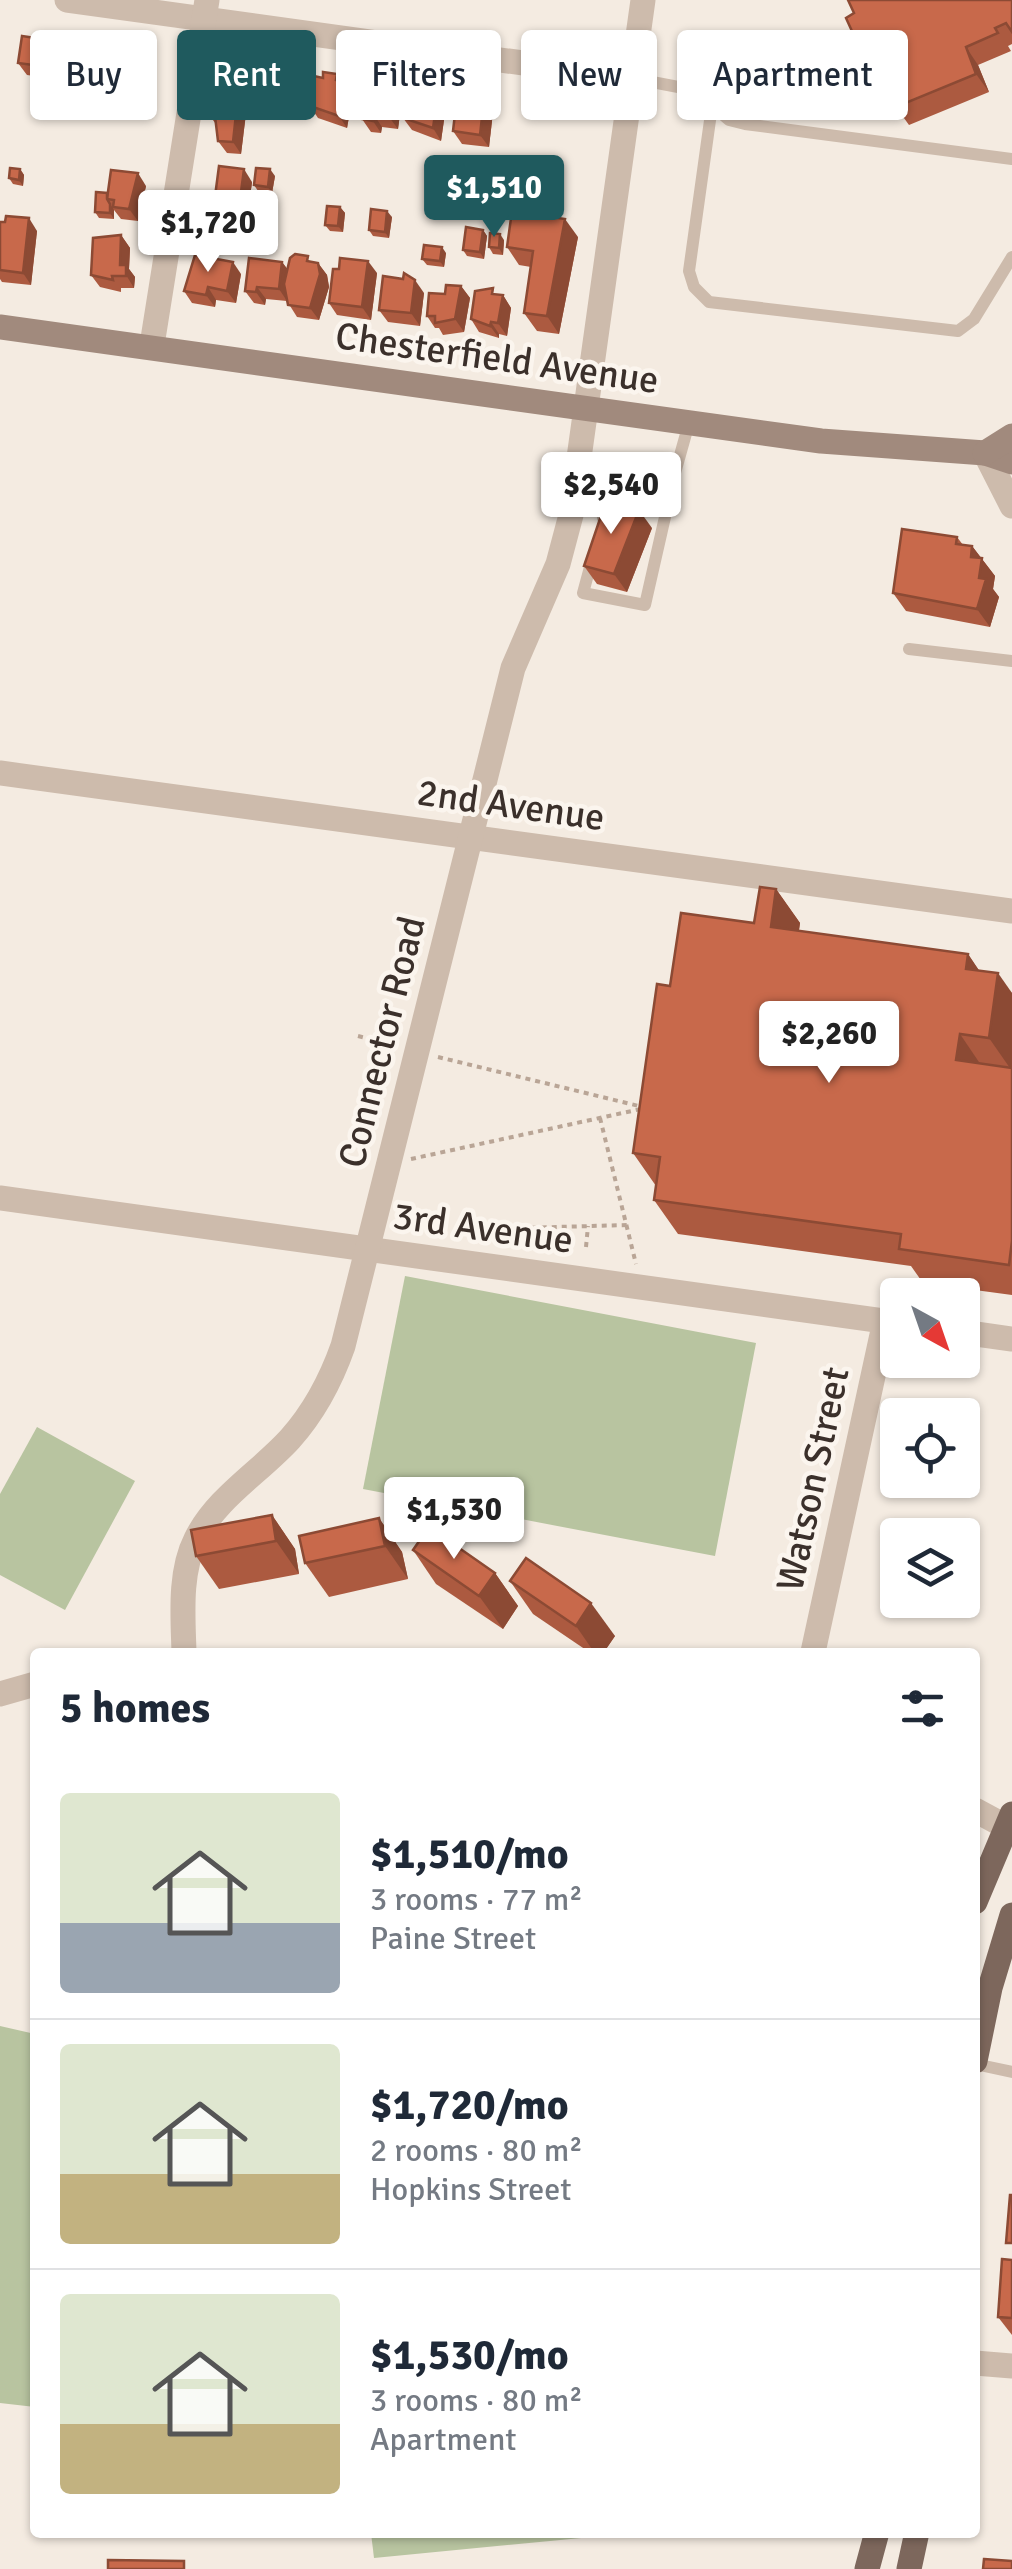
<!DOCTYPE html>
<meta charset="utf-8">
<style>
:root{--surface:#fff;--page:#f6f6f7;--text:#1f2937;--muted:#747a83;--line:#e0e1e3;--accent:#1f5a5e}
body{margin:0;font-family:Signika,sans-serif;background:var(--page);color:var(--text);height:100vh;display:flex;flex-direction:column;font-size:38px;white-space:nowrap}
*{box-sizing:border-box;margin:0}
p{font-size:32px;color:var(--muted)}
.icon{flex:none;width:55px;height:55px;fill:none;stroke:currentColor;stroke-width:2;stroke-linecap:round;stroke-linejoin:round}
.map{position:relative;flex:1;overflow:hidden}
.side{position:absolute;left:30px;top:1648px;width:950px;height:890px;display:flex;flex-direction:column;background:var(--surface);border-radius:10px;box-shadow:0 2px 8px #0004}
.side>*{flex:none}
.hud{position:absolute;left:30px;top:30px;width:952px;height:90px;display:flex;gap:20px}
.needle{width:65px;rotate:140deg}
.buttons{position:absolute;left:880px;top:1278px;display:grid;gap:20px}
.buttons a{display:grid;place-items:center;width:100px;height:100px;border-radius:10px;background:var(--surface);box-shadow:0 2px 8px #0004;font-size:50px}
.price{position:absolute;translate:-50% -85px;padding:0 22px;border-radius:10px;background:#fff;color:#222;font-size:32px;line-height:65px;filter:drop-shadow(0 2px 5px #0008)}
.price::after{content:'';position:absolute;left:50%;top:60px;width:30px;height:22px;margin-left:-15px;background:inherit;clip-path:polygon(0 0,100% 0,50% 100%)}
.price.on{background:var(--accent);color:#fff}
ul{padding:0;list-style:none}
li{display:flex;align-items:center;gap:30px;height:250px;padding:0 30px}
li+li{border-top:2px solid var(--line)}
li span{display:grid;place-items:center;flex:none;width:280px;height:200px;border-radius:10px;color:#555}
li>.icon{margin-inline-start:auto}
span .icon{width:120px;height:120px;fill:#fffc;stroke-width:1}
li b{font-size:42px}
h2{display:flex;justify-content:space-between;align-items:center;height:120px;padding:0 30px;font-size:42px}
.pill{padding:0 35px;border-radius:10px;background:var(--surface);box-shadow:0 2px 8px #0004;font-size:35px;line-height:90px}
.pill.on{background:var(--accent);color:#fff}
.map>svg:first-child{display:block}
.green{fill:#b8c4a0}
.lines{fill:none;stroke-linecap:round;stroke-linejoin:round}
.path{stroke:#b9a596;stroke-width:4;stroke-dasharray:5 5;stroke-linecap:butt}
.service{stroke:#cdbbac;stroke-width:12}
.minor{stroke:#cdbbac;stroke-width:25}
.secondary{stroke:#a18a7d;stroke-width:25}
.primary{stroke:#7d675c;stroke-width:25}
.wall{fill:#ac5a40}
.shaded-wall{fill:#8c4a34}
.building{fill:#c8694b;stroke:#8c4a34;stroke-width:2.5}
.labels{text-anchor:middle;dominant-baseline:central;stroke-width:9;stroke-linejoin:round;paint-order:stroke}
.street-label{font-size:38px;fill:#3b302b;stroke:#fbf5ee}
</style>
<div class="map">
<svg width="1012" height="2569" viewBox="0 0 1012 2569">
<rect width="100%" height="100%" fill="#f4ebe1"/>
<g class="green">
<path d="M405,1276L756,1343L715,1556L363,1489Z"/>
<path d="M37,1427L135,1481L65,1610L0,1575V1494Z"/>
<path d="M0,2026L35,2034V2407L0,2403Z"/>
<path d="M371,2533V2532L633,2533L374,2558Z"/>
</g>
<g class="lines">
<g class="path">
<path d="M358,1036L394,1045"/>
<path d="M438,1057L643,1107"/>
<path d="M600,1118L636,1264"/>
<path d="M411,1159L641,1109"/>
<path d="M505,1239L522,1228L627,1225"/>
<path d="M547,1245L548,1227"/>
<path d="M586,1247L588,1226"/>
</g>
<g class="service">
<path d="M631,78L694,90L729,120L745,124L1012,159"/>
<path d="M712,106L689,271L694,287L709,302L958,331L974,319L1012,257"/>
<path d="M603,518L619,461L675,473L689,423"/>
<path d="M593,556L583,593L645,605L675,473"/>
<path d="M909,649L1012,661"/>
<path d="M975,2064L1012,2072"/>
</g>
<g class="minor">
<path d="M67,0L631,78"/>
<path d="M152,345L207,0"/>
<path d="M985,453L1012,506"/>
<path d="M0,773L1012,911"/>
<path d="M0,1198L898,1323"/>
<path d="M962,1332L1012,1339"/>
<path d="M184,1652C183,1617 179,1572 196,1539C216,1498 260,1472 290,1439C315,1411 331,1380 343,1346L513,668L558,564L571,515L643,0"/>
<path d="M813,1652L885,1321"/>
<path d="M0,1694L35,1684"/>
<path d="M975,1810L1012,1830"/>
<path d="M975,2363L1012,2366"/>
</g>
<g class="secondary">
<path d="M0,327L821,441L985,453L1012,462"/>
<path d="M985,453L1012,436"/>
</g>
<g class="primary">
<path d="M975,1902L1012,1814"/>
<path d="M975,2061L990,1988L1012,1915"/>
<path d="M867,2569L877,2532"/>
<path d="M909,2569L917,2532"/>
</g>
</g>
<g class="wall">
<path d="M1012,0V44L1008,46L1011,51L978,65L989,92L909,125L896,107L892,99L888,102L876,84L854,13Z"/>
<path d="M65,53L61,89L48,87L41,77L27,75L18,63Z"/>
<path d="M112,59L108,92L75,87L67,75Z"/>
<path d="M155,68L151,93L124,88L116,76Z"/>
<path d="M241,68L250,81L241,154L227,153L218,141L216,124L209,115L218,108L226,75Z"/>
<path d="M337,74L353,94L347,128L318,118L310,106L323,78Z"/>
<path d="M299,75L308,88L304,120L293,118L288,111L270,108L261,96Z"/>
<path d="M393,87L402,99L398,129L382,127L381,133L371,132L362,119Z"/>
<path d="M484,100L493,112L489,147L462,144L453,131Z"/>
<path d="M446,106L441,141L412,130L403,118Z"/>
<path d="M20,169L24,175L23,186L13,184L9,178Z"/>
<path d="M275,176L272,193L258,191L254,185Z"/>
<path d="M252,182L244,243L219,240L211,227Z"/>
<path d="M146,186L138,221L121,219L114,210V219L99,218L95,212L107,193Z"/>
<path d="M340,207L345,213L343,232L330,231L325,225Z"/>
<path d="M392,217L389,238L373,236L369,230Z"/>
<path d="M0,222L37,231L31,285L2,282L0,279Z"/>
<path d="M483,230L487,236L484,259L467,256L463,250Z"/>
<path d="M121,235L130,248L129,269L135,277L134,288H121V292L100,287L91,275Z"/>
<path d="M578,237L559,334L537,331L524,313L531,267L519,265L507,247Z"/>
<path d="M504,240L503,255L493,254L489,247Z"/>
<path d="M446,253L444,267L427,265L422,259Z"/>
<path d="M282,262L288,270L312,262L318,263L327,275L329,287L319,320L297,317L287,301L266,299L265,305L254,303L245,291Z"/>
<path d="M377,273L371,320L337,315L329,303Z"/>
<path d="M241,274L236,303L216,300L215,307L192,303L184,291Z"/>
<path d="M461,286L470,298L464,332L443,335L439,328H435L427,316L445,294Z"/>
<path d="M424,293L420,326L388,322L379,310Z"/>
<path d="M498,295H503L511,308L507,336L499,334V338L479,332L471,319Z"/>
<path d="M652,528L627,592L597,584L584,566Z"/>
<path d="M957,537L963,545L972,546L995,576L993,589L999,597L990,627L906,611L893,593Z"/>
<path d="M776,889L800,923L799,931L968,954L979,971L1012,993V1295L923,1283L911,1266L678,1234L654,1200L656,1186L633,1153L670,986L754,923Z"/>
<path d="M272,1515L295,1549L299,1574L219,1589L196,1556Z"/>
<path d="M379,1518L402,1552L408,1579L329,1597L305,1563Z"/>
<path d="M413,1550L495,1573L518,1606L503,1629L436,1584Z"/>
<path d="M510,1581L615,1636L604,1652H589L533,1614Z"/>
<path d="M1012,2260V2335L998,2317Z"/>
</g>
<g class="shaded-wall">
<path d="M56,41L65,53L61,89L52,77Z"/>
<path d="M103,47L112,59L108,92L99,79Z"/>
<path d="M966,47L978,65L989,92L976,74Z"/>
<path d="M146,56L155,68L151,93L143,81Z"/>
<path d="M241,68L250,81L241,154L233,142Z"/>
<path d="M337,74L353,94L347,128L339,116L336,80Z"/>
<path d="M299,75L308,88L304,120L295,107Z"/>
<path d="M393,87L402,99L398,129L389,117Z"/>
<path d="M438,94L446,106L441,141L433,128Z"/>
<path d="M484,100L493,112L489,147L480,135Z"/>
<path d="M374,115L382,127L381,133L373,121Z"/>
<path d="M20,169L24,175L23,186L19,180Z"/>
<path d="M244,169L252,182L244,243L236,231Z"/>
<path d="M270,169L275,176L272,193L268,187Z"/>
<path d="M138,173L146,186L138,221L129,209Z"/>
<path d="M110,204L114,210V219L110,213Z"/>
<path d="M340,207L345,213L343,232L338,226Z"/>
<path d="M387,211L392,217L389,238L385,232Z"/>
<path d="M29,218L37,231L31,285L23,273Z"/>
<path d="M565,219L578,237L559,334L547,316Z"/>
<path d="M483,230L487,236L484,259L480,252Z"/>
<path d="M500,234L504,240L503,255L499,248Z"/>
<path d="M121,235L130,248L129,269L135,277L134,288L120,265Z"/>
<path d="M442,247L446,253L444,267L440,261Z"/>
<path d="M368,261L377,273L371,320L362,307Z"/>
<path d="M233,262L241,274L236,303L227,291Z"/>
<path d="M282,262L291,274L287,301L279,289Z"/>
<path d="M318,263L327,275L329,287L319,320L310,308Z"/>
<path d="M415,280L424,293L420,326L411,313Z"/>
<path d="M461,286L470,298L464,332L455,319Z"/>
<path d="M208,287L216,300L215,307L206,295Z"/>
<path d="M257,287L266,299L265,305L256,292Z"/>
<path d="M503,295L511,308L507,336L498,323Z"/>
<path d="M491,322L499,334V338L490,326Z"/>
<path d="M639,510L652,528L627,592L614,574Z"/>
<path d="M972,546L995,576L993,589L999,597L990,627L977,609L979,578L971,557Z"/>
<path d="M776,889L800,923L794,960L771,927Z"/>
<path d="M968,954L991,988L966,969Z"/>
<path d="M998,973L1012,993V1071L989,1038Z"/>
<path d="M960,1034L983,1068L956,1060Z"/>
<path d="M272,1515L295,1549L299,1574L276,1541Z"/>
<path d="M379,1518L402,1552L408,1579L385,1546Z"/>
<path d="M495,1573L518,1606L503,1629L479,1596Z"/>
<path d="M591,1603L615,1636L604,1652H594L576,1626Z"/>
</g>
<g class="building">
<path d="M848,0H1012V32L1006,23L995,28L998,33L966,47L976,74L896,107L883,78L876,84L846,18L854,13Z"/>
<path d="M22,36L56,41L52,77L39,75L41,66L18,63Z"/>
<path d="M71,43L103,47L99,79L67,75Z"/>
<path d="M120,51L146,56L143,81L116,76Z"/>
<path d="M227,67L241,68L233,142L218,141L215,116L209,115L210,107L218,108L221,74L226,75Z"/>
<path d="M323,72L337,74L336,80L344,82L339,116L310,106L314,76L323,78Z"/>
<path d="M264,73L299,75L295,107L285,106L286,99L261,96Z"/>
<path d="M374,79L393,87L389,117L374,115L373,121L362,119L365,83L374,84Z"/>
<path d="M418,86L438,94L433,128L403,118L407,90L417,92Z"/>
<path d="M457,97L484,100L480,135L453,131Z"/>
<path d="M219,166L244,169L236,231L211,227Z"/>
<path d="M10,168L20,169L19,180L9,178Z"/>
<path d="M256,168L270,169L268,187L254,185Z"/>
<path d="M111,170L138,173L129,209L113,207L114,200L107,199Z"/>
<path d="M96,192L107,193V199L110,204V213L95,212Z"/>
<path d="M327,206L340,207L338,226L325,225Z"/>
<path d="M371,209L387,211L385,232L369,230Z"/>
<path d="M512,211L565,219L547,316L524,313L533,251L507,247Z"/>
<path d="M6,216L29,218L23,273L0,270V222H5Z"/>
<path d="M466,227L483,230L480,252L463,250Z"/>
<path d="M490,233L500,234L499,248L489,247Z"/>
<path d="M121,235L120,265H126V276H112L113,280L91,275L93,238Z"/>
<path d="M424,245L442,247L440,261L422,259Z"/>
<path d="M295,254L308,256L307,261L318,263L320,274L310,308L288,305L284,284L290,258Z"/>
<path d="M195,255L233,262L227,291L208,287L206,295L184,291Z"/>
<path d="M249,258L282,262L279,289L257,287L256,292L245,291Z"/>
<path d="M340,258L368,261L362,307L329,303L333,269H339Z"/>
<path d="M404,273L415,280L411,313L379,310L383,276L403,279Z"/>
<path d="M446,285L461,286L455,319L435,323V316H427L429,293L445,294Z"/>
<path d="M493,288L492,294L503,295L498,323L491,322L490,326L471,319L475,291Z"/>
<path d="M606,501L639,510L614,574L584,566Z"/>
<path d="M902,529L957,537L956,544L972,546L971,557L982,558L979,578L986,579L977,609L893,593Z"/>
<path d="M760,887L776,889L771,927L968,954L966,969L998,973L989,1038L960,1034L956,1060L1012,1068V1241L1009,1265L899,1249L901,1234L654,1200L660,1157L633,1153L657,984L670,986L681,913L754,923Z"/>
<path d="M272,1515L276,1541L196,1556L191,1530Z"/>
<path d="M379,1518L385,1546L305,1563L299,1536Z"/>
<path d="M429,1527L495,1573L479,1596L413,1550Z"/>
<path d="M526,1558L591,1603L576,1626L510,1581Z"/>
<path d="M1010,2195H1012V2243H1006Z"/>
<path d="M1002,2259L1012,2260V2318L998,2317Z"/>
<path d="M984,2559L1012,2561V2569H983Z"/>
<path d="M108,2560L184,2561V2569H108Z"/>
</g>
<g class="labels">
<g class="street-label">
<text transform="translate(497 358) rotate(8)">Chesterfield Avenue</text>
<text transform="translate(511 805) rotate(8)">2nd Avenue</text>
<text transform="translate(382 1042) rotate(-76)">Connector Road</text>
<text transform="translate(483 1228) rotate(8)">3rd Avenue</text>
<text transform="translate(813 1479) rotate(-78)">Watson Street</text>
</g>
</g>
</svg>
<div class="buttons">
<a><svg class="needle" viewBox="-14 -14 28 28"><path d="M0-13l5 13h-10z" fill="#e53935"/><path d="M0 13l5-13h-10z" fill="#747a83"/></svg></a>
<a><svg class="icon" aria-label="locate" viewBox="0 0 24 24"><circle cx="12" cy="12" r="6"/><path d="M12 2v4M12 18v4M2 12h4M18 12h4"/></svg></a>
<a><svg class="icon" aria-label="layers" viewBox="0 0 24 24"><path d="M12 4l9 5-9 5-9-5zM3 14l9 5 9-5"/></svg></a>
</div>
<b class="price on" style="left:494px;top:240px">$1,510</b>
<b class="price" style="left:208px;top:275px">$1,720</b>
<b class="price" style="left:611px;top:537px">$2,540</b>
<b class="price" style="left:829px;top:1086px">$2,260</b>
<b class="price" style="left:454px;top:1562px">$1,530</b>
<div class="hud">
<a class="pill">Buy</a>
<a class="pill on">Rent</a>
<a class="pill">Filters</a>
<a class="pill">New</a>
<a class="pill">Apartment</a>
</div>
<section class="side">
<h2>5 homes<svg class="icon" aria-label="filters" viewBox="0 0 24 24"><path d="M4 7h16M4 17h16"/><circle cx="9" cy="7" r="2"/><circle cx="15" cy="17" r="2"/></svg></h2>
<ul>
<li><span style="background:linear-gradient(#dfe7d0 65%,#9aa5b1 0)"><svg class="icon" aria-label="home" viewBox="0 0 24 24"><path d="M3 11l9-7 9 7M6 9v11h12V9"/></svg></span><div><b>$1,510/mo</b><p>3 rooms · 77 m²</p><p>Paine Street</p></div></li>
<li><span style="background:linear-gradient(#dfe7d0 65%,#c2b280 0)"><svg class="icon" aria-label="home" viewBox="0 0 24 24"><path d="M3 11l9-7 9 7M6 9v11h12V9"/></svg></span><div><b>$1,720/mo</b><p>2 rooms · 80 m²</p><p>Hopkins Street</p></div></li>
<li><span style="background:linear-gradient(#dfe7d0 65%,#c2b280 0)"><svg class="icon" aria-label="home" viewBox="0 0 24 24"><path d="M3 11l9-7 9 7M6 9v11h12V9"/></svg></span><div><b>$1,530/mo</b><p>3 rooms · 80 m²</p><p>Apartment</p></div></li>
</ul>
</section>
</div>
